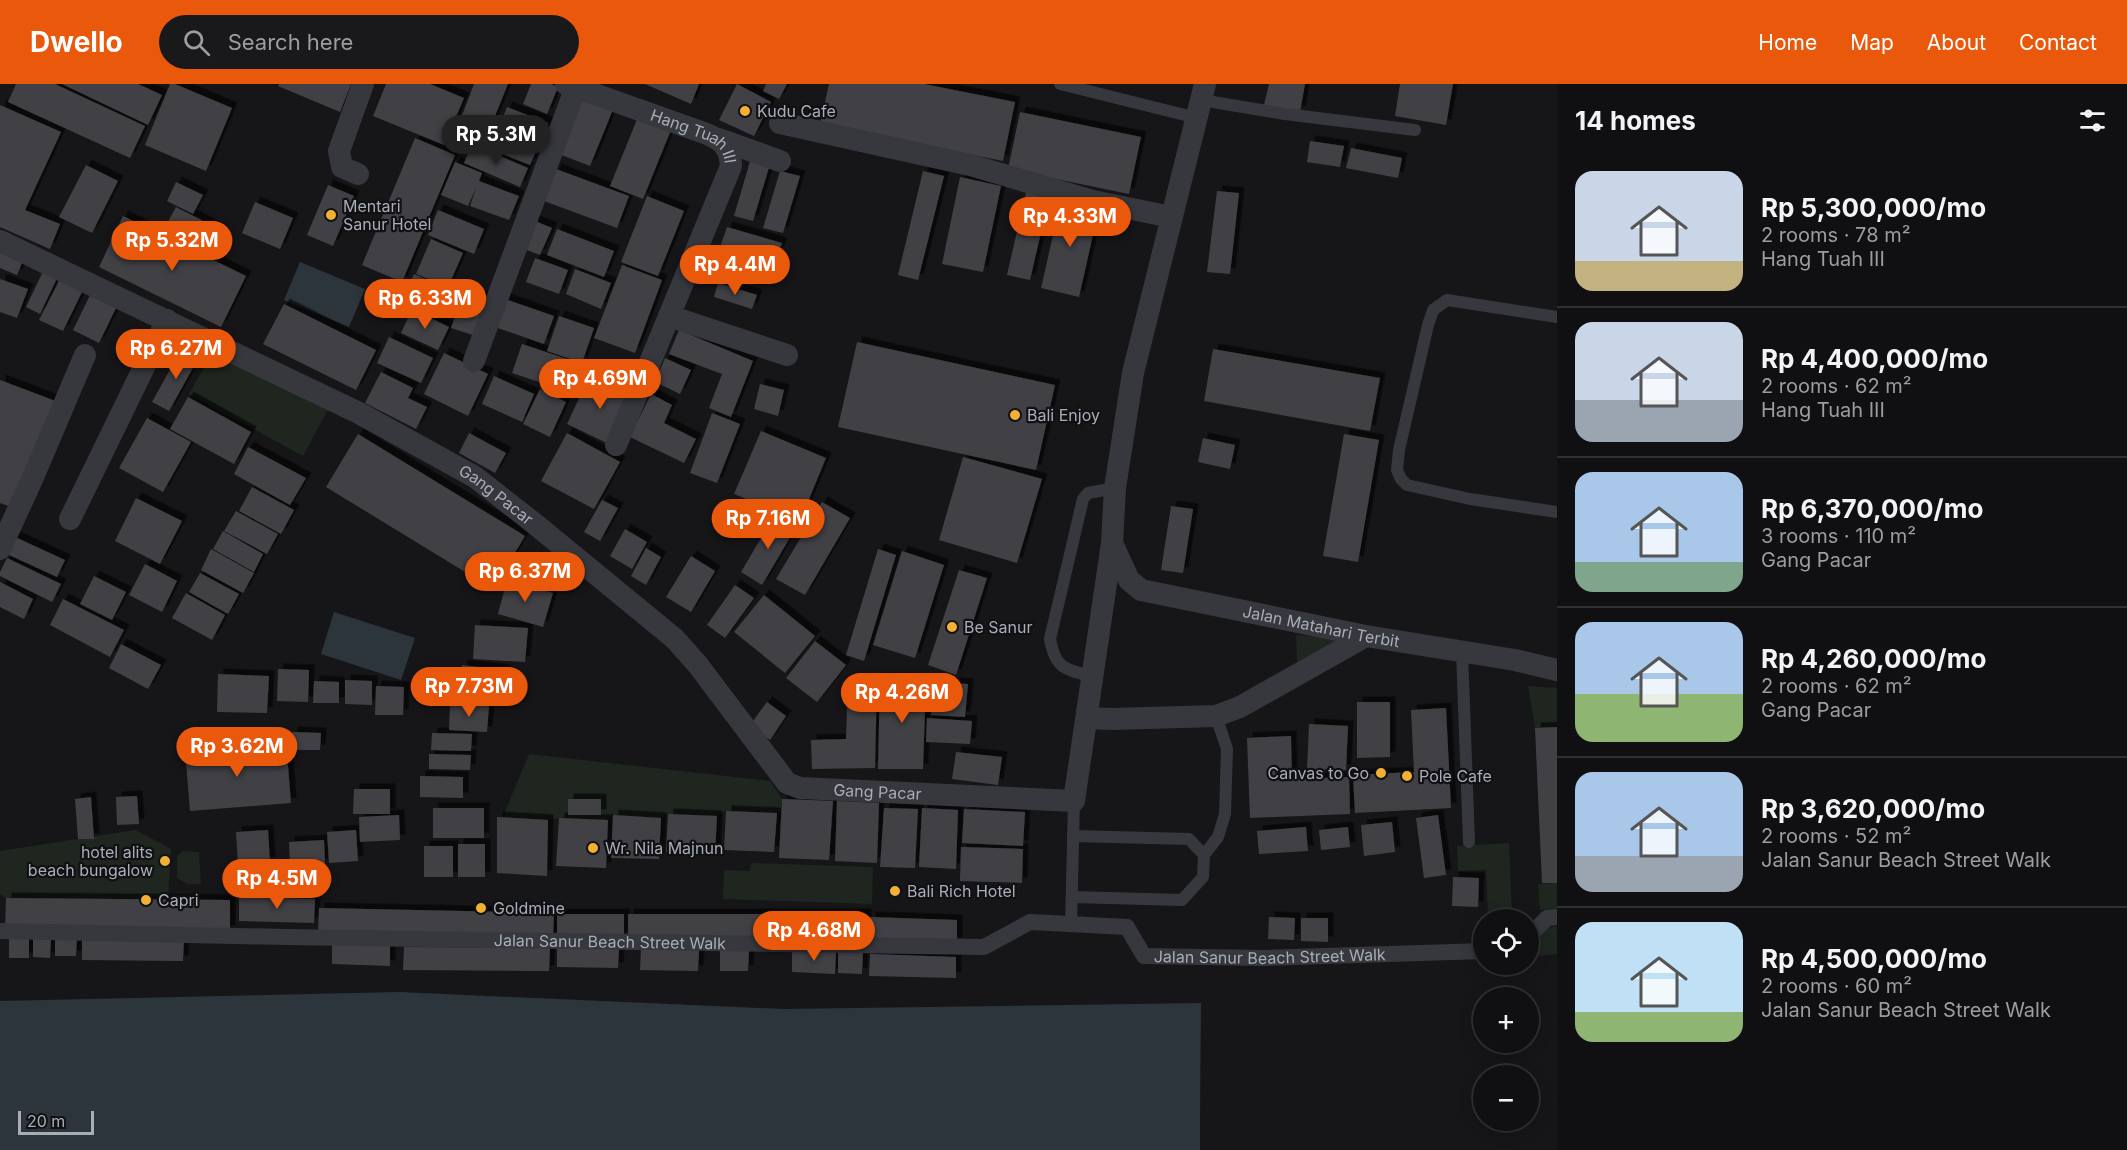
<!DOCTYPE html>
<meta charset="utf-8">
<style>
:root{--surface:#101012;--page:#19191b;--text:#f1f3f6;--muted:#9c9d9f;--line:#303032;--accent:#ea580c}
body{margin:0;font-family:Inter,sans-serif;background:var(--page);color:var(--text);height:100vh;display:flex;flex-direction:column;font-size:22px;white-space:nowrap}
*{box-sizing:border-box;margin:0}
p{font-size:20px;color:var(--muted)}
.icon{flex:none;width:33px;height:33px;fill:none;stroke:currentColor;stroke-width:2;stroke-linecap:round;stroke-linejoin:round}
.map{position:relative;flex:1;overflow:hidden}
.details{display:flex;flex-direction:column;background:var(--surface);width:570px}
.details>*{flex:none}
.buttons{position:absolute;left:1473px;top:825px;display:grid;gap:12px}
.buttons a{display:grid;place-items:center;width:66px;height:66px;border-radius:50%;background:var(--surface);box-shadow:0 3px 15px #0003,0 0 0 2px var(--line);font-size:30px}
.scale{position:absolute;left:18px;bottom:15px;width:76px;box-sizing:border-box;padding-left:6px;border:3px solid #a8adb8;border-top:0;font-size:16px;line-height:21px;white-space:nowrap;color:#a8adb8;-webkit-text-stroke:4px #111113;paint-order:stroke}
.price{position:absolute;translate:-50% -51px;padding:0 14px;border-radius:21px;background:var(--accent);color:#fff;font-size:20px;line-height:39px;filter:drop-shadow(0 2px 3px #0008)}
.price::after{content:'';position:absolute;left:50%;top:36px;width:18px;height:14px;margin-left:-9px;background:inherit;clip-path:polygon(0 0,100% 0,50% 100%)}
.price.current{background:#222;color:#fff}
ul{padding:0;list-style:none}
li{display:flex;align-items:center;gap:18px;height:150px;padding:0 18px}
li+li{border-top:2px solid var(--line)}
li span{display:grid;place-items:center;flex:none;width:168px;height:120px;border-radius:18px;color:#555}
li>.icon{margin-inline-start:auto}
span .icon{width:72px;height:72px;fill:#fffc;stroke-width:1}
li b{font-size:26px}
h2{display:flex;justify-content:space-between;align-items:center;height:72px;padding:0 18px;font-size:26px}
header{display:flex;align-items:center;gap:36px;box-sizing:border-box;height:84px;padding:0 30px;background:var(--accent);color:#fff}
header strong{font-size:28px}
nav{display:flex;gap:33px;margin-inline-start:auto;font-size:21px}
.search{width:420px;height:54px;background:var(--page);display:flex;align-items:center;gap:15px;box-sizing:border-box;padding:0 21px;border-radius:33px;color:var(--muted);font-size:22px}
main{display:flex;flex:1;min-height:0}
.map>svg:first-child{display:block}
.green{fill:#1e261f}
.water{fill:#2c353c}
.pier{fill:#161618}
.building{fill:#404145;filter:url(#shadow)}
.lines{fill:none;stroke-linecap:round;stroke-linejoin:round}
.service{stroke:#37383d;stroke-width:12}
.pedestrian{stroke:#37383d;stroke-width:16}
.minor{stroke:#37383d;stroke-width:22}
.poi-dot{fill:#f2b134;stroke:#111113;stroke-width:2}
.labels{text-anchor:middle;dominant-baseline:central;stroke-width:4.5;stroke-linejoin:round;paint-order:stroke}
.poi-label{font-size:16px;fill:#a8adb8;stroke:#111113;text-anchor:start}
.street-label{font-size:16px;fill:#a8adb8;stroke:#111113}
</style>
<header>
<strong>Dwello</strong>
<div class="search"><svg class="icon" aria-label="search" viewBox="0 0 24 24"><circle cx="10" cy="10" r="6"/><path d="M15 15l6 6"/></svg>Search here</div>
<nav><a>Home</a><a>Map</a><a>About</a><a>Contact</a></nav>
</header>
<main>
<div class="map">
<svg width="1557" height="1066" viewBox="0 0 1557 1066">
<defs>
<filter id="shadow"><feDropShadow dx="5.5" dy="-5.5" stdDeviation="0" flood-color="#0009"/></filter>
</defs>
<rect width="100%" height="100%" fill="#161618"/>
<g class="green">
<path d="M217,260L330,322L303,372L189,310Z"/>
<path d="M1296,551L1340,554L1297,579Z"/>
<path d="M1528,602L1557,604V643L1535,644Z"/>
<path d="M529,670L770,697L782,715L781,728L726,727L717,732L668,730L661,734L613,731L608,736L559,734L548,736L502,735Z"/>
<path d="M136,746L171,765L168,815L6,814L0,810V767Z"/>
<path d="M1509,759L1512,828L1488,829L1486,786L1458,787L1457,762Z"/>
<path d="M183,767L199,768L201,800H187L177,794V772Z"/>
<path d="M751,779L873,783L872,820L723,815L724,786L750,787Z"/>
<path d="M1557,799V825L1540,826L1538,800Z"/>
<path d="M1557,842V870L1539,872L1542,844Z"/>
</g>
<g class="water">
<path d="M300,178L365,205L349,243L284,216Z"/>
<path d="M334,528L415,554L401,596L321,570Z"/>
<path d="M399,908L783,925L1201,919L1200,1066H0V917Z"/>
</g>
<path class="pier" d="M1201,944H1204L1203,1066H1200Z"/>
<g class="building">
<path d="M16,0H55L145,42L130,74L8,18Z"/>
<path d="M62,0H138L162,11L148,41Z"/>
<path d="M170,0H175L232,24L206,87L145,61Z"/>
<path d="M279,0H351L340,28L278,2Z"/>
<path d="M386,0H430L464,14L444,61L373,32Z"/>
<path d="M474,0H508L484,59L456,47Z"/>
<path d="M531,0H551L558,3L547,30L523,20Z"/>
<path d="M645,0H699L691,20Z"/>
<path d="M737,0L771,18L754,52L719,36Z"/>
<path d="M766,0H787L779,15L763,7Z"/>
<path d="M829,0H924L1015,18L1003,77L820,40Z"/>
<path d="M1269,0H1305L1300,28L1264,21Z"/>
<path d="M1400,0H1453L1446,41L1395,32Z"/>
<path d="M583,11L614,23L590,82L559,70Z"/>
<path d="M0,21L61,48L25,126L60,140L50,165L0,143Z"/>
<path d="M507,23L548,39L530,81L490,65Z"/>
<path d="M640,28L673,41L643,115L610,102Z"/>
<path d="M1020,28L1141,53L1129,110L1008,85Z"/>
<path d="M415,54L455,71L402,198L362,181Z"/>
<path d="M1310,57L1344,62L1340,83L1307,78Z"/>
<path d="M472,60L528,84L520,103L464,79Z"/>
<path d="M1351,64L1402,74L1398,94L1346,84Z"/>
<path d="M751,74L770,80L753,137L734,132Z"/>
<path d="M455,78L482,89L479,97L519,112L509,136L470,122L476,104L468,122L441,111Z"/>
<path d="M86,81L118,97L92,149L59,133Z"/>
<path d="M556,85L629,112L617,144L544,117Z"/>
<path d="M780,87L800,92L783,149L763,144Z"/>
<path d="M923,87L944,92L918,196L898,191Z"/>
<path d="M960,93L1001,102L983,188L942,180Z"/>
<path d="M176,98L203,111L193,130L167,117Z"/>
<path d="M328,101L354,112L333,162L307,151Z"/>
<path d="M1027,104L1050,109L1030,196L1007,191Z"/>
<path d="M1217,107L1239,109L1230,190L1207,188Z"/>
<path d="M647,112L684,127L658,192L621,178Z"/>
<path d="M1061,116L1099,124L1079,213L1041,204Z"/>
<path d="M255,118L293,134L280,165L242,149Z"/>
<path d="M176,123L221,146L209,169L164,145Z"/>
<path d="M438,126L484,145L474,170L428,151Z"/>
<path d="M123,132L246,192L221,243L99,183Z"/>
<path d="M530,135L552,144L540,171L519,163Z"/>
<path d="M727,143L782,159L774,180L720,163Z"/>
<path d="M557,145L614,167L604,193L547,171Z"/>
<path d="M431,155L463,169L448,203L416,190Z"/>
<path d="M0,167L24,174L17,191L0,184Z"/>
<path d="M535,174L568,186L559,210L526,198Z"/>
<path d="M716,174L755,187L750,200L712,188Z"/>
<path d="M46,181L60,188L40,230L26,223Z"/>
<path d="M622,181L662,196L635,269L594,254Z"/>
<path d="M575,185L611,199L601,225L566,210Z"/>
<path d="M414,190L445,204L433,229L402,215Z"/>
<path d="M0,195L28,205L17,234L0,228Z"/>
<path d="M60,195L83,206L63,247L39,236Z"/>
<path d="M718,199L757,211L752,225L714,213Z"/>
<path d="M93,205L119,218L99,259L73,246Z"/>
<path d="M464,207L492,216L479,253L451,244Z"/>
<path d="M502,214L554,232L544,260L492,242Z"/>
<path d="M284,220L376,266L356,306L263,260Z"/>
<path d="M412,225L449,243L438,266L401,249Z"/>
<path d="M559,232L594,244L582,279L547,267Z"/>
<path d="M679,246L753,277L731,333L709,324L722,290L669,270Z"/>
<path d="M389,253L433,274L421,299L377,279Z"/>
<path d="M857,258L1055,301L1036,386L838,343Z"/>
<path d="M522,260L579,279L569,308L512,289Z"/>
<path d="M182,264L199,273L169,327L152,318Z"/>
<path d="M1213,265L1380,294L1370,347L1204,317Z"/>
<path d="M444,269L488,290L468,332L424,310Z"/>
<path d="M665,274L691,286L680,310L655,298Z"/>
<path d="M381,288L413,304L408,314L427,323L416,345L365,319Z"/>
<path d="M590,291L634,312L611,361L567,340Z"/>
<path d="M494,292L534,310L522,338L482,320Z"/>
<path d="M0,296L58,318L17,425L0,419Z"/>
<path d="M760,300L784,306L778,332L754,325Z"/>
<path d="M540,305L566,318L550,353L523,340Z"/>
<path d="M651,310L672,321L664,339L696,355L684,379L630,353Z"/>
<path d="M188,313L251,348L234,380L170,345Z"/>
<path d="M712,329L740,340L717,399L690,389Z"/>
<path d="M147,334L191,358L163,408L119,384Z"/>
<path d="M761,347L826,374L800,437L734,410Z"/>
<path d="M469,349L506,369L495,389L459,369Z"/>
<path d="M567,349L620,378L594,425L541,397Z"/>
<path d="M358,350L525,452L493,505L326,403Z"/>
<path d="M1344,350L1379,356L1358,478L1323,472Z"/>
<path d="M1203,354L1235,361L1230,385L1198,378Z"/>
<path d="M248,363L306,394L290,421L234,390Z"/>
<path d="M963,373L1042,395L1017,479L939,456Z"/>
<path d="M252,403L294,426L281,450L239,427Z"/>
<path d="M136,414L182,437L160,480L115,457Z"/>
<path d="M602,416L618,424L600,457L584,448Z"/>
<path d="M822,418L850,434L805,511L776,495Z"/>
<path d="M1171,422L1193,425L1183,489L1161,486Z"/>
<path d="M236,427L278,450L267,470L224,447Z"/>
<path d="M774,432L795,445L762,501L741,488Z"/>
<path d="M625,445L647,458L632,485L610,472Z"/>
<path d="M223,447L263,470L254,488L213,465Z"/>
<path d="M15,453L65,476L57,493L7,470Z"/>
<path d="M646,464L661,473L646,501L631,492Z"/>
<path d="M211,465L254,489L243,509L201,486Z"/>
<path d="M878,465L896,471L864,577L846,571Z"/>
<path d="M902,467L944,481L915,574L873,561Z"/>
<path d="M691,472L715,487L691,528L666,513Z"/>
<path d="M7,474L61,500L52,518L0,492V488Z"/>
<path d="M145,480L177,497L162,528L129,511Z"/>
<path d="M959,486L987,494L956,591L928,581Z"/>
<path d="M200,489L239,510L228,530L189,508Z"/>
<path d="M94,492L126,508L112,536L80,520Z"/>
<path d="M507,496L553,509L543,543L498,530Z"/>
<path d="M0,498L33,515L24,535L0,523Z"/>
<path d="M735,501L754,514L725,554L707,541Z"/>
<path d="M186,509L225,531L212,556L172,534Z"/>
<path d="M764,511L815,552L785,589L734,548Z"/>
<path d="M63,515L124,546L110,573L50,541Z"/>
<path d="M475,541L528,544L525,578L473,575Z"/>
<path d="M815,557L846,581L817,618L786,594Z"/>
<path d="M121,560L161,581L148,605L109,584Z"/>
<path d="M462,581L506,586L502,619L458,614Z"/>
<path d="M278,585L309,586L308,618L277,617Z"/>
<path d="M218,590L269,592L267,629L217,628Z"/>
<path d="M880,594L926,595L923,685H878Z"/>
<path d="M848,595H877L875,684L812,685L811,656L846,655Z"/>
<path d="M345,596L372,597V621L345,620Z"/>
<path d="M314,597L339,598V619H313Z"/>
<path d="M933,598L968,600L965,633L931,631Z"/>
<path d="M376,602L404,603L403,631H375Z"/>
<path d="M767,618L786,632L770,656L750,641Z"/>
<path d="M1357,618H1390V673L1357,674Z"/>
<path d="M450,620L489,622L487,648L449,646Z"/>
<path d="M1446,624L1451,724L1355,729L1353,691L1414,688L1411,626Z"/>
<path d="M927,634L972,637L970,660L926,658Z"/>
<path d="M1309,640L1348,642L1346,686L1307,685Z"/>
<path d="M1557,643V799H1542L1535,644Z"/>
<path d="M292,648L321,649L320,666H292Z"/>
<path d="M432,649L472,650L471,667L431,666Z"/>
<path d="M1291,652L1292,695L1349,693L1350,730L1250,734L1247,654Z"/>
<path d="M262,659L263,671L287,670L291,719L190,727L186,678H197L196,665Z"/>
<path d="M956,668L1002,673L998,701L952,695Z"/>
<path d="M429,670L471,671L470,686L429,685Z"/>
<path d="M420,692L463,693V714L420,713Z"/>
<path d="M354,705H390V730H353Z"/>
<path d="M137,712L139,740L117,741L116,713Z"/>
<path d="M91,713L94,755H78L75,715Z"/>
<rect x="568" y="715" width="33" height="16"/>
<path d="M782,715L833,717L829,776L779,774Z"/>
<path d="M837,717L879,719L877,779L835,777Z"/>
<rect x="433" y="724" width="51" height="30"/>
<path d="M884,724L918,725L915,784L880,783Z"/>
<path d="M922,724L958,726L956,785L919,783Z"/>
<path d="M964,725L1025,728L1023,762L962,759Z"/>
<path d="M726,727L777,729L774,768L724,766Z"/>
<path d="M668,730L717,732L715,770L666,768Z"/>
<path d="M399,731L400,756L360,758L359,733Z"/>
<path d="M613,731L661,734L659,775L611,774Z"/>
<path d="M1438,731L1446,791L1424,794L1416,734Z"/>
<path d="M497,733L548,736L547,792L497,789Z"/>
<path d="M559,734L608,736L606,784L556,782Z"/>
<path d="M1392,738L1395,768L1364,772L1361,741Z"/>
<path d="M1306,743L1308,767L1259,770L1257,747Z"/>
<path d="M1348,743L1350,763L1321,766L1319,746Z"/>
<path d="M268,746L270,778L238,780L236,748Z"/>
<path d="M356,746L358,777L329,779L327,748Z"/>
<path d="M324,756L325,780L290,782L289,758Z"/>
<rect x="458" y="760" width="27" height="33"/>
<rect x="424" y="762" width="29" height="31"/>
<path d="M961,763L1023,765L1022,799L960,797Z"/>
<path d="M1453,793L1479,794L1478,823L1452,822Z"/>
<path d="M239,813L315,815L314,839L239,837Z"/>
<path d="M6,814L230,816V847L5,845Z"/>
<path d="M319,824L554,829L553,854L318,849Z"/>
<path d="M557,830H624V854L557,853Z"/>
<path d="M628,830H866V857L628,858Z"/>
<path d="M870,833L957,836V859L870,857Z"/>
<path d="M1269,833L1295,834L1294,856L1268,855Z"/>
<path d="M1301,834H1328V858L1301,857Z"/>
<rect x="9" y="852" width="20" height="22"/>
<path d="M33,852L51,853L50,874L33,873Z"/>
<path d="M55,853H77L76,872H55Z"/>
<path d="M82,854L184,855L183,877L82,876Z"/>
<path d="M332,859L390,861V882L332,880Z"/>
<path d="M404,863L550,864L549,887L403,886Z"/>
<path d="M557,864L619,865L618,884L557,883Z"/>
<path d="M641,864L699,865L698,887L640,886Z"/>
<path d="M720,866H749L748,887H720Z"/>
<path d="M792,867L836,868L835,890L792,888Z"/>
<path d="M838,868H863L862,890L838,889Z"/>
<path d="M870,870L956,873V894L869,892Z"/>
</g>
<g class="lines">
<g class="service">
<path d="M1060,0L1197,34"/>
<path d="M1201,16L1285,30L1415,46"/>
<path d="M1557,233L1447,216L1433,226L1428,241L1399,366L1397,386L1401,395L1407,401L1470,415L1557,428"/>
<path d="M1462,568L1469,758"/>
<path d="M1092,592C1065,586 1055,584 1050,555L1083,415L1088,409L1115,404"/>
<path d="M1204,771L1218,753L1225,730L1227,665L1216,632"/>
<path d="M1072,813L1182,816L1203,793L1204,771L1189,755L1073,752"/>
<path d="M1071,841L1074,717"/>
</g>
<g class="pedestrian">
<path id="s1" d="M0,847L285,853L984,863L1030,838L1127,843L1144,872L1264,874L1484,867"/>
<path d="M1528,853L1547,834L1557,833"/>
</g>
<g class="minor">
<path id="s2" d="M566,0L707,50C723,57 730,64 731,82L616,361"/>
<path d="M780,39L970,81L1093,117L1171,133"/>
<path d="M719,55L780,77"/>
<path d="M358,90L342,83L339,67L363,0"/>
<path id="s3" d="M0,157L359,329L475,393L535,440L675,555L698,581L787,699L800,704L1074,717L1112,459L1115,404L1133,289L1205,0"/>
<path d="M669,232L787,271"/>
<path d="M474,277L576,3"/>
<path d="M70,435L167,236"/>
<path id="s4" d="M1112,459L1129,496L1141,506L1366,552L1515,576L1557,586"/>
<path d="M0,465L31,398L85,271"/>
<path d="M1087,634L1112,635L1216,632L1240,623L1366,552"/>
</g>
</g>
<g class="poi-dot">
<circle cx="745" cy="27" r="6"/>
<circle cx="331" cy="131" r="6"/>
<circle cx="1015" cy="331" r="6"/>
<circle cx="952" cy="543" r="6"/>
<circle cx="1381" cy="689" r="6"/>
<circle cx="1407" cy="692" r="6"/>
<circle cx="593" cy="764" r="6"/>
<circle cx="165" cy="777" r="6"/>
<circle cx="895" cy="807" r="6"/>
<circle cx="146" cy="816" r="6"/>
<circle cx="481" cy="824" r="6"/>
</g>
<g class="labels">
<g class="poi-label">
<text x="757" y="27">Kudu Cafe</text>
<text x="343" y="122">Mentari<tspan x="343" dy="18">Sanur Hotel</tspan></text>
<text x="1027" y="331">Bali Enjoy</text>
<text x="964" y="543">Be Sanur</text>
<text x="1369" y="689" text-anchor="end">Canvas to Go</text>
<text x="1419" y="692">Pole Cafe</text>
<text x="605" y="764">Wr. Nila Majnun</text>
<text x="153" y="768" text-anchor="end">hotel alits<tspan x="153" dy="18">beach bungalow</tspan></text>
<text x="907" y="807">Bali Rich Hotel</text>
<text x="158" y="816">Capri</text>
<text x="493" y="824">Goldmine</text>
</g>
<g class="street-label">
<text stroke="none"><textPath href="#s2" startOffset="140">Hang Tuah III</textPath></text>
<text stroke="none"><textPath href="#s3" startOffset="558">Gang Pacar</textPath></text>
<text stroke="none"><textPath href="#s4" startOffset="240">Jalan Matahari Terbit</textPath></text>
<text stroke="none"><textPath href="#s3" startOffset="1062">Gang Pacar</textPath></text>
<text stroke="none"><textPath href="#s1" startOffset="610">Jalan Sanur Beach Street Walk</textPath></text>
<text stroke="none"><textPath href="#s1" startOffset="1293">Jalan Sanur Beach Street Walk</textPath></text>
</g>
</g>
</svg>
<div class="buttons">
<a><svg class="icon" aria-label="locate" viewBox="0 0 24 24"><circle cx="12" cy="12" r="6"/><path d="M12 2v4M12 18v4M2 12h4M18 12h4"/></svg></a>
<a>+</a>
<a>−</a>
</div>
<div class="scale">20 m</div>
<b class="price current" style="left:496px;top:82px">Rp 5.3M</b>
<b class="price" style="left:1070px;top:164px">Rp 4.33M</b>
<b class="price" style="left:172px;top:188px">Rp 5.32M</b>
<b class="price" style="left:735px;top:212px">Rp 4.4M</b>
<b class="price" style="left:425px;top:246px">Rp 6.33M</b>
<b class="price" style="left:176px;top:296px">Rp 6.27M</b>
<b class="price" style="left:600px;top:326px">Rp 4.69M</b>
<b class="price" style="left:768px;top:466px">Rp 7.16M</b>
<b class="price" style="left:525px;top:519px">Rp 6.37M</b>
<b class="price" style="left:469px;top:634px">Rp 7.73M</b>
<b class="price" style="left:902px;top:640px">Rp 4.26M</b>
<b class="price" style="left:237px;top:694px">Rp 3.62M</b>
<b class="price" style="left:277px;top:826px">Rp 4.5M</b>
<b class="price" style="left:814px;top:878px">Rp 4.68M</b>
</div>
<section class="details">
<h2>14 homes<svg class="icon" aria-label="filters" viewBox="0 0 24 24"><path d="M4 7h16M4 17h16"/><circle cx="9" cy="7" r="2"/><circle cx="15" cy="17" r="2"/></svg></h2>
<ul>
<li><span style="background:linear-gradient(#c9d6e8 75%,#c2b280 0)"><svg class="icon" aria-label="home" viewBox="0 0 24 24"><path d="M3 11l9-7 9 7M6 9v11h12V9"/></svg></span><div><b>Rp 5,300,000/mo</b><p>2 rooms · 78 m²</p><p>Hang Tuah III</p></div></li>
<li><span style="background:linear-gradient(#c9d6e8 65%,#9aa5b1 0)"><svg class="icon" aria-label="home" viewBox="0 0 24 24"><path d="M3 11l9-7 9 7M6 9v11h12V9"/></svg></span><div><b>Rp 4,400,000/mo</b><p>2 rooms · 62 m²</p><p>Hang Tuah III</p></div></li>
<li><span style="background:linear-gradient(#a9c7e8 75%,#7fa58c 0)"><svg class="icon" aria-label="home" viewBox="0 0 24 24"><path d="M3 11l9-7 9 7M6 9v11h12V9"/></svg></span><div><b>Rp 6,370,000/mo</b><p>3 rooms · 110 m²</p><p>Gang Pacar</p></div></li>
<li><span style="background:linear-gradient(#a9c7e8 60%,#8fb573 0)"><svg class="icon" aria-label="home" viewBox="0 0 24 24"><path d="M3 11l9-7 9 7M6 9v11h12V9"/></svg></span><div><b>Rp 4,260,000/mo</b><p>2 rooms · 62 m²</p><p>Gang Pacar</p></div></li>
<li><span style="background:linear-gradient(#a9c7e8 70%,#9aa5b1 0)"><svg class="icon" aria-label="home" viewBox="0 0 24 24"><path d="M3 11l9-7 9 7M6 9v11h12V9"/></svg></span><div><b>Rp 3,620,000/mo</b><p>2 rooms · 52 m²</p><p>Jalan Sanur Beach Street Walk</p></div></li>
<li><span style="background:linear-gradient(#bfe0f5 75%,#8fb573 0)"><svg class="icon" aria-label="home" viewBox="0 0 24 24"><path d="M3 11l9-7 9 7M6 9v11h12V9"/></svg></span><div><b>Rp 4,500,000/mo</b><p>2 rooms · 60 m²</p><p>Jalan Sanur Beach Street Walk</p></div></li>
</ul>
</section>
</main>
